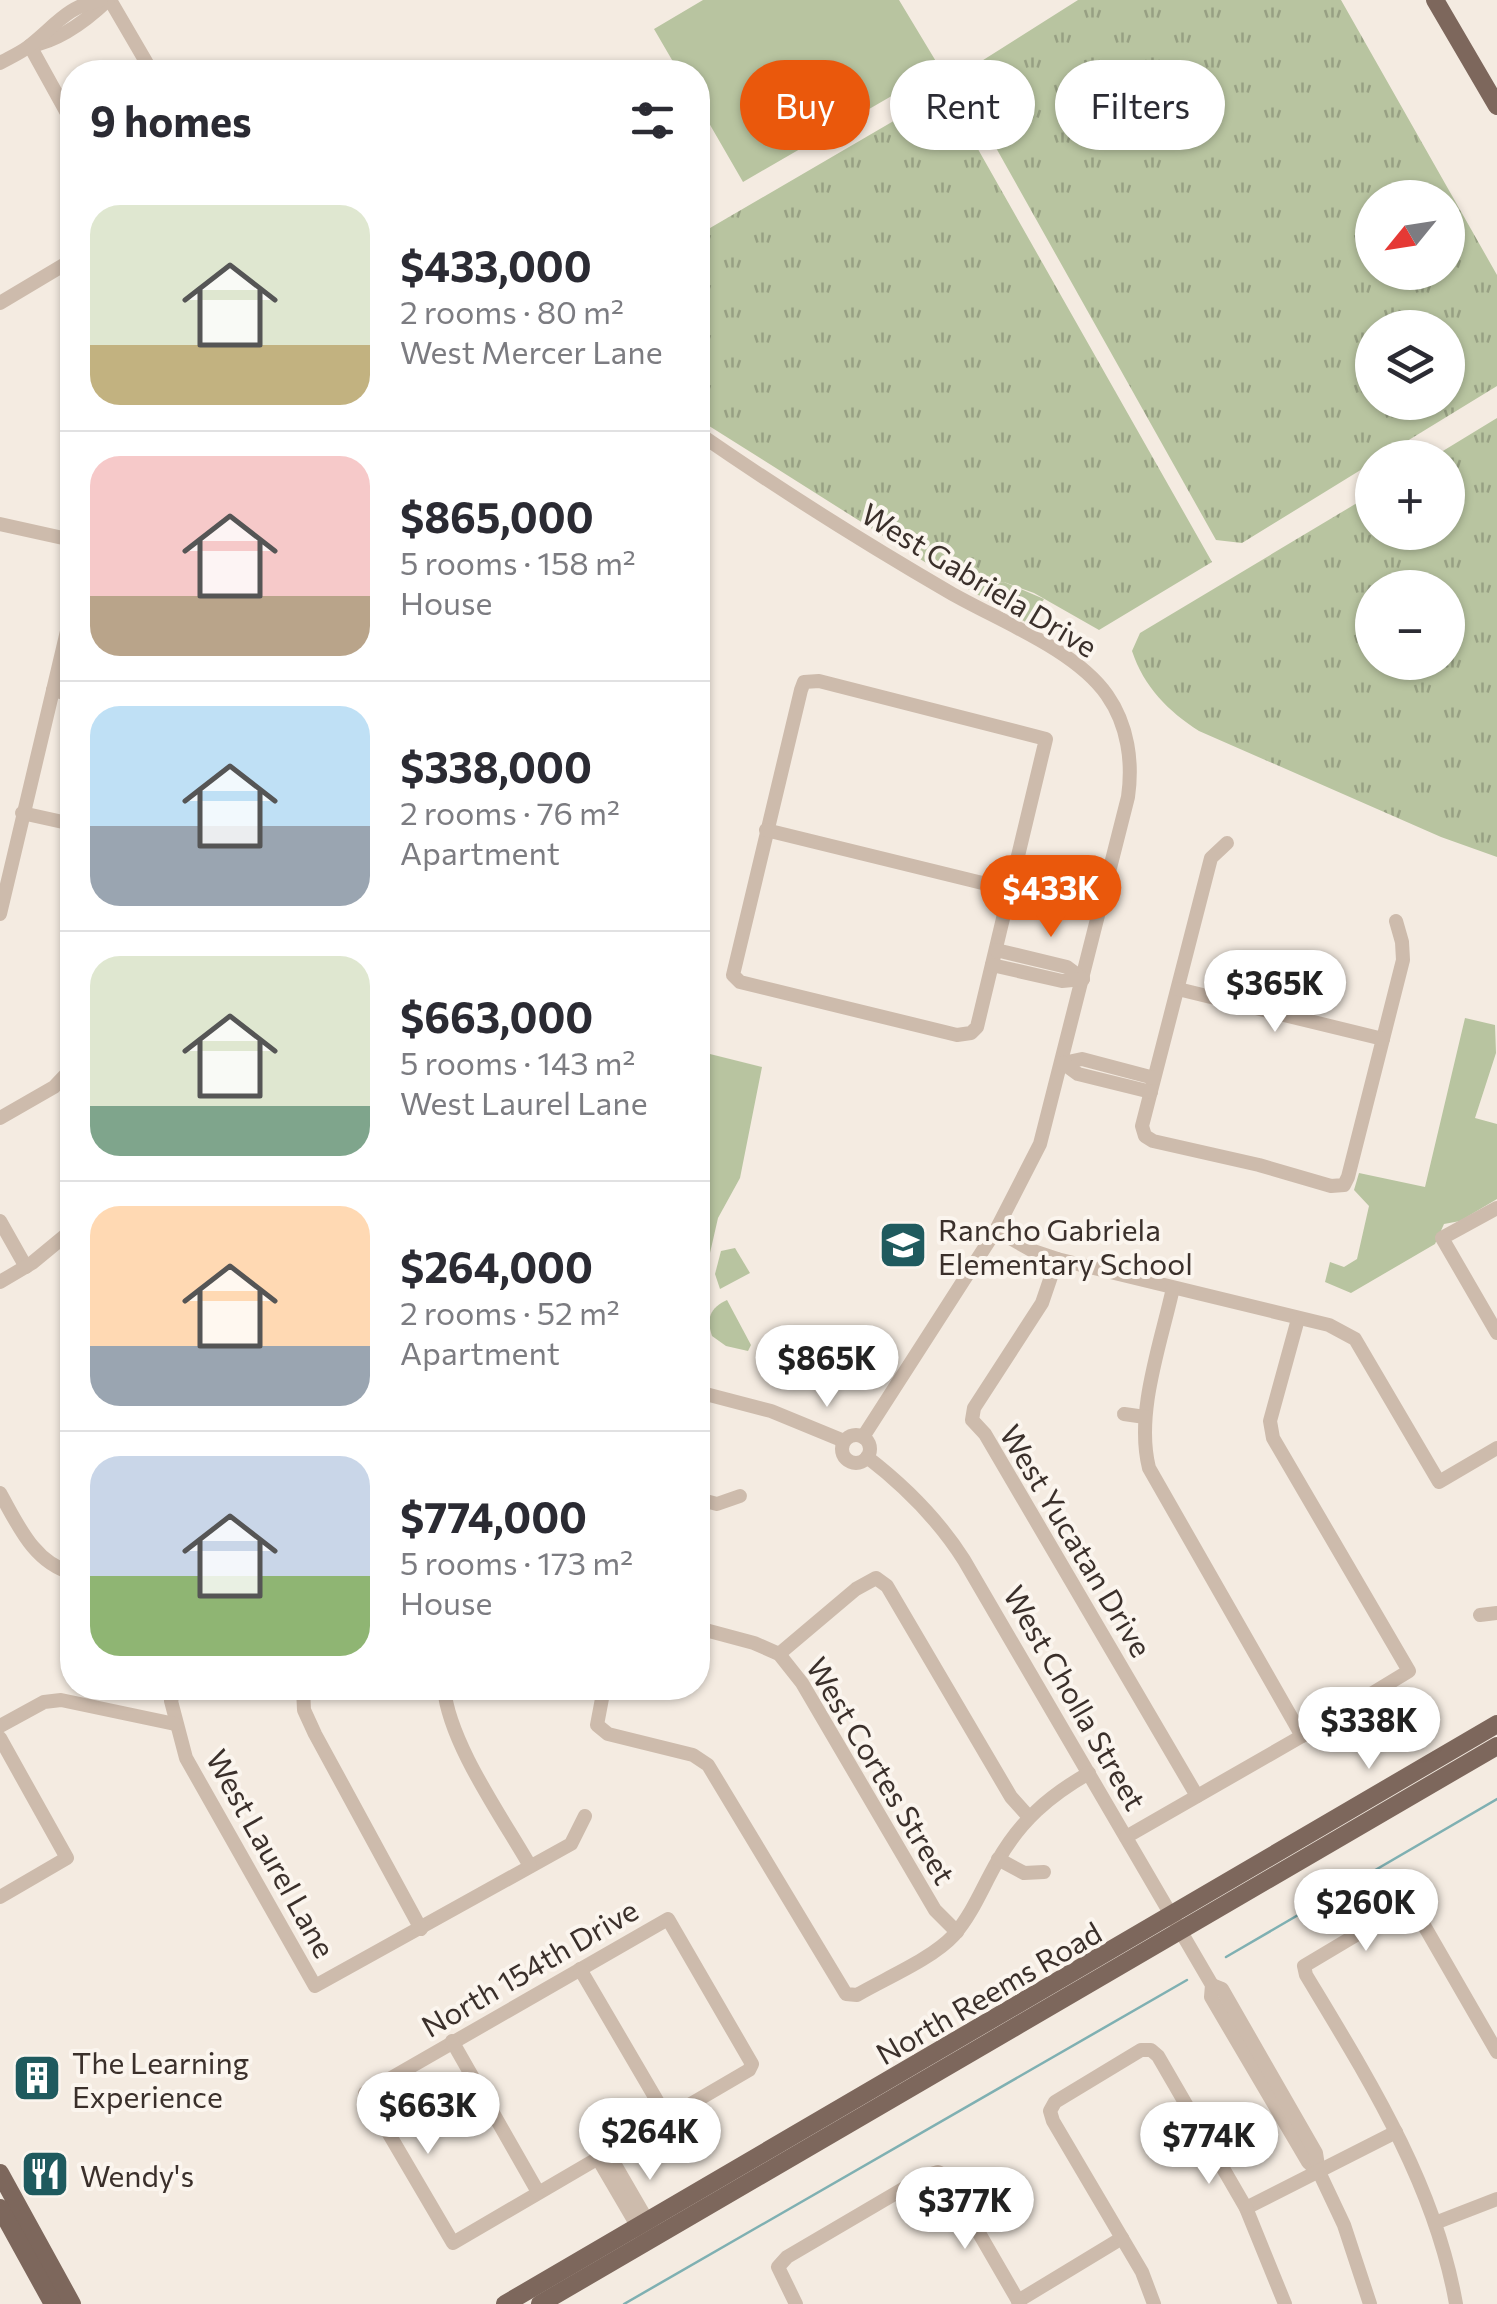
<!DOCTYPE html>
<meta charset="utf-8">
<style>
:root{--surface:#fff;--page:#f2f2f3;--text:#2b2b33;--muted:#7c7c81;--line:#e1e1e2;--accent:#ea580c}
body{margin:0;font-family:Commissioner,sans-serif;background:var(--page);color:var(--text);height:100vh;display:flex;flex-direction:column;font-size:38px;white-space:nowrap}
*{box-sizing:border-box;margin:0}
p{font-size:32px;color:var(--muted)}
.icon{flex:none;width:55px;height:55px;fill:none;stroke:currentColor;stroke-width:2;stroke-linecap:round;stroke-linejoin:round}
.map{position:relative;flex:1;overflow:hidden}
.side{position:absolute;left:60px;top:60px;width:650px;height:1640px;display:flex;flex-direction:column;background:var(--surface);border-radius:40px;box-shadow:0 2px 8px #0004}
.side>*{flex:none}
.hud{position:absolute;left:740px;top:60px;width:605px;height:90px;display:flex;gap:20px}
.needle{width:65px;rotate:240deg}
.buttons{position:absolute;left:1355px;top:180px;display:grid;gap:20px}
.buttons a{display:grid;place-items:center;width:110px;height:110px;border-radius:50%;background:var(--surface);box-shadow:0 2px 8px #0004;font-size:50px}
.price{position:absolute;translate:-50% -85px;padding:0 22px;border-radius:35px;background:#fff;color:#222;font-size:32px;line-height:65px;filter:drop-shadow(0 2px 5px #0008)}
.price::after{content:'';position:absolute;left:50%;top:60px;width:30px;height:22px;margin-left:-15px;background:inherit;clip-path:polygon(0 0,100% 0,50% 100%)}
.price.current{background:var(--accent);color:#fff}
ul{padding:0;list-style:none}
li{display:flex;align-items:center;gap:30px;height:250px;padding:0 30px}
li+li{border-top:2px solid var(--line)}
li span{display:grid;place-items:center;flex:none;width:280px;height:200px;border-radius:30px;color:#555}
li>.icon{margin-inline-start:auto}
span .icon{width:120px;height:120px;fill:#fffc;stroke-width:1}
li b{font-size:42px}
h2{display:flex;justify-content:space-between;align-items:center;height:120px;padding:0 30px;font-size:42px}
.chip{padding:0 35px;border-radius:45px;background:var(--surface);box-shadow:0 2px 8px #0004;font-size:35px;line-height:90px}
.chip.current{background:var(--accent);color:#fff}
.map>svg:first-child{display:block}
.grass{fill:url(#grass-tufts);fill-rule:evenodd}
.forest{fill:url(#forest-crowns)}
.park{fill:#b8c4a0}
.lines{fill:none;stroke-linecap:round;stroke-linejoin:round}
.stream{stroke:#7fb0b2;stroke-width:2.5}
.minor{stroke:#cdbbac;stroke-width:14}
.major{stroke:#7d675c;stroke-width:18}
.labels{text-anchor:middle;dominant-baseline:central;stroke-width:8;stroke-linejoin:round;paint-order:stroke}
.street-label{font-size:30px;fill:#3b302b;stroke:#fbf5ee}
.poi-label{font-size:30px;fill:#3b302b;stroke:#fbf5ee;text-anchor:start}
</style>
<div class="map">
<svg width="1497" height="2304" viewBox="0 0 1497 2304">
<defs>
<pattern id="grass-tufts" width="24" height="20" patternUnits="userSpaceOnUse" patternTransform="scale(2.5)"><rect width="24" height="20" fill="#b8c4a0"/><path d="M3 7l-1-3M5 7V3M7 7l1-3M15 17l-1-3M17 17v-4M19 17l1-3" fill="none" stroke="#97a083"/></pattern>
<pattern id="forest-crowns" width="20" height="18" patternUnits="userSpaceOnUse" patternTransform="scale(2.5)"><rect width="20" height="18" fill="#b8c4a0"/><path d="M2 6a3 3 0 1 1 6 0M12 15a3 3 0 1 1 6 0" fill="none" stroke="#97a083"/></pattern>
</defs>
<rect width="100%" height="100%" fill="#f4ebe1"/>
<g class="grass">
<path d="M1078,0H1341L1497,275V386L1381,457L1372,458V463L1242,543L1216,540L963,89L969,69ZM1372,198H1448V272H1372ZM1372,328H1448V402H1372Z"/>
<path d="M945,91L1212,562L1099,630L1034,593L1004,582L966,588L698,419V235Z"/>
<path d="M1497,418V857L1441,837L1199,731C1168,711 1144,687 1132,651L1140,633L1372,494V532H1448V458L1433,457ZM1372,588H1448V662H1372Z"/>
</g>
<path class="forest" d="M1004,582L1044,599L1029,624L966,588Z"/>
<g class="park">
<path d="M703,0H899L940,68L743,182L698,104V72H679L654,29Z"/>
<path d="M1465,1018L1495,1025L1496,1053L1475,1118L1497,1124V1199L1460,1221L1444,1224L1435,1244L1351,1293L1325,1282L1330,1262L1344,1267L1357,1259L1369,1206L1354,1190L1359,1173L1425,1187Z"/>
<path d="M698,1051L762,1067L740,1178L718,1218L710,1253L698,1250Z"/>
<path d="M735,1248L750,1273L720,1289L715,1274L721,1251Z"/>
<path d="M727,1300L751,1345L748,1351L726,1346L712,1336C706,1318 710,1308 727,1300Z"/>
</g>
<g class="lines">
<g class="stream">
<path d="M1226,1957L1497,1799"/>
<path d="M624,2304L1187,1980"/>
</g>
<g class="minor">
<path d="M110,0L152,72"/>
<path d="M30,46C60,41 87,20 108,0"/>
<path d="M30,46L72,122"/>
<path d="M0,63C9,58 20,53 28,47C53,28 68,5 101,0"/>
<path d="M0,303L72,260"/>
<path d="M698,433C779,489 863,542 949,592C997,620 1075,649 1107,695C1128,725 1133,762 1128,797L1040,1144L996,1230L863,1437"/>
<path d="M0,524L72,540"/>
<path d="M819,681L1046,739L977,1027L971,1033L957,1035L740,982L733,975L801,690L804,682Z"/>
<path d="M53,690L72,695"/>
<path d="M22,813L72,824"/>
<path d="M766,830L1011,890"/>
<path d="M1227,843L1211,858L1142,1126L1145,1136L1153,1141L1259,1165L1331,1186L1344,1185L1348,1177L1403,960L1402,942L1396,921"/>
<path d="M0,914L72,610"/>
<path d="M996,950L1067,967L1083,979"/>
<path d="M992,965L1062,981L1083,979"/>
<path d="M1178,989L1383,1039"/>
<path d="M1063,1063L1082,1059L1154,1078"/>
<path d="M1063,1063L1078,1074L1151,1092"/>
<path d="M0,1118L54,1087L72,1068"/>
<path d="M1497,1208L1442,1238L1497,1333"/>
<path d="M0,1221L26,1267"/>
<path d="M996,1230L1033,1251L1057,1259L1329,1325L1355,1339L1439,1482L1497,1448"/>
<path d="M1057,1259L1042,1303L974,1408L972,1420L985,1434L1197,1796"/>
<path d="M0,1282L32,1263L72,1230"/>
<path d="M1173,1288C1161,1343 1135,1413 1149,1468L1302,1736"/>
<path d="M698,1392L771,1411L844,1441"/>
<path d="M1124,1414L1145,1417"/>
<circle cx="856" cy="1449" r="14"/>
<path d="M867,1457C906,1487 938,1519 964,1560L1212,1985L1211,1997L1308,2162L1319,2172"/>
<path d="M0,1493C18,1525 34,1563 72,1573"/>
<path d="M698,1499L717,1504L740,1496"/>
<path d="M1480,1615L1497,1613"/>
<path d="M698,1628L754,1643L779,1654L802,1683L935,1910L957,1932"/>
<path d="M779,1654L856,1589L876,1578L887,1586L1011,1797L1028,1816"/>
<path d="M175,1688L171,1701L186,1758L315,1986L571,1844L585,1816"/>
<path d="M303,1688L304,1710L315,1734L421,1929"/>
<path d="M444,1688C449,1743 502,1817 530,1866"/>
<path d="M604,1688L597,1725L608,1734L693,1755L708,1765L846,1994L857,1995C886,1978 932,1959 954,1935C973,1913 983,1886 997,1862C1020,1821 1049,1796 1089,1773"/>
<path d="M0,1726L44,1702L61,1700L175,1724"/>
<path d="M0,1738L67,1858L0,1897"/>
<path d="M1126,1837L1302,1736L1409,1671L1273,1438L1270,1421L1298,1319"/>
<path d="M998,1859L1024,1873L1044,1872"/>
<path d="M668,1919L752,2064L749,2070L453,2243L365,2093Z"/>
<path d="M580,1969L666,2116"/>
<path d="M1212,1985L1222,1989L1316,2153L1319,2172L1344,2225L1370,2304"/>
<path d="M452,2041L538,2192"/>
<path d="M607,2151L651,2227"/>
<path d="M597,2157L642,2234"/>
<path d="M1246,2208L1396,2132"/>
<path d="M1435,2223L1497,2199"/>
<path d="M1018,2301L1122,2238"/>
<path d="M796,2304L778,2267L787,2257L925,2176L938,2172L946,2176L1020,2304"/>
<path d="M1154,2304L1142,2272L1053,2121L1050,2111L1055,2102L1141,2050H1151L1158,2056L1246,2208L1285,2304"/>
<path d="M1456,2304C1435,2184 1368,2078 1306,1975L1304,1966L1398,1910L1409,1907L1418,1915L1497,2052"/>
</g>
<g class="major">
<path d="M1435,0L1497,106"/>
<path d="M0,2173L72,2304"/>
<path d="M0,2208L53,2304"/>
<path d="M505,2304L1497,1724"/>
<path d="M540,2304L1497,1746"/>
</g>
</g>
<defs>
<g id="school-square" transform="scale(2.5)"><rect x="-9" y="-9" width="18" height="18" rx="4" fill="#1f5a5e" stroke="#fbf5ee"/><path d="M0-5L7-2L0 1L-7-2ZM-4 1L0 2.5L4 1V4Q0 6-4 4Z" fill="#fff"/></g>
<g id="building-square" transform="scale(2.5)"><rect x="-9" y="-9" width="18" height="18" rx="4" fill="#1f5a5e" stroke="#fbf5ee"/><path d="M-4-6H4V6H1V3H-1V6H-4ZM-2.5-4.3h1.7v1.8h-1.7ZM.8-4.3h1.7v1.8H.8ZM-2.5-1h1.7V.8h-1.7ZM.8-1h1.7V.8H.8Z" fill="#fff"/></g>
<g id="restaurant-square" transform="scale(2.5)"><rect x="-9" y="-9" width="18" height="18" rx="4" fill="#1f5a5e" stroke="#fbf5ee"/><path d="M-5-6h1v4h1v-4h1v4h1v-4h1v5L-1.5 .5V6h-2V.5L-5-1ZM5-6V6H3V1.5H1.5Q1.5-4 5-6Z" fill="#fff"/></g>
</defs>
<g fill-rule="evenodd">
<use href="#school-square" x="903" y="1245"/>
<use href="#building-square" x="37" y="2078"/>
<use href="#restaurant-square" x="45" y="2174"/>
</g>
<g class="labels">
<g class="street-label">
<text transform="translate(980 579) rotate(31)">West Gabriela Drive</text>
<text transform="translate(1077 1540) rotate(59)">West Yucatan Drive</text>
<text transform="translate(1076 1697) rotate(60)">West Cholla Street</text>
<text transform="translate(882 1770) rotate(59)">West Cortes Street</text>
<text transform="translate(272 1853) rotate(61)">West Laurel Lane</text>
<text transform="translate(529 1967) rotate(-30)">North 154th Drive</text>
<text transform="translate(988 1992) rotate(-30)">North Reems Road</text>
</g>
<g class="poi-label">
<text x="938" y="1228">Rancho Gabriela<tspan x="938" dy="34">Elementary School</tspan></text>
<text x="72" y="2061">The Learning<tspan x="72" dy="34">Experience</tspan></text>
<text x="80" y="2174">Wendy's</text>
</g>
</g>
</svg>
<div class="buttons">
<a><svg class="needle" viewBox="-14 -14 28 28"><path d="M0-13l5 13h-10z" fill="#e53935"/><path d="M0 13l5-13h-10z" fill="#7c7c81"/></svg></a>
<a><svg class="icon" aria-label="layers" viewBox="0 0 24 24"><path d="M12 4l9 5-9 5-9-5zM3 14l9 5 9-5"/></svg></a>
<a>+</a>
<a>−</a>
</div>
<b class="price current" style="left:1051px;top:940px">$433K</b>
<b class="price" style="left:1275px;top:1035px">$365K</b>
<b class="price" style="left:827px;top:1410px">$865K</b>
<b class="price" style="left:1369px;top:1772px">$338K</b>
<b class="price" style="left:1366px;top:1954px">$260K</b>
<b class="price" style="left:428px;top:2157px">$663K</b>
<b class="price" style="left:650px;top:2183px">$264K</b>
<b class="price" style="left:1209px;top:2187px">$774K</b>
<b class="price" style="left:965px;top:2252px">$377K</b>
<div class="hud">
<a class="chip current">Buy</a>
<a class="chip">Rent</a>
<a class="chip">Filters</a>
</div>
<section class="side">
<h2>9 homes<svg class="icon" aria-label="filters" viewBox="0 0 24 24"><path d="M4 7h16M4 17h16"/><circle cx="9" cy="7" r="2"/><circle cx="15" cy="17" r="2"/></svg></h2>
<ul>
<li><span style="background:linear-gradient(#dfe7d0 70%,#c2b280 0)"><svg class="icon" aria-label="home" viewBox="0 0 24 24"><path d="M3 11l9-7 9 7M6 9v11h12V9"/></svg></span><div><b>$433,000</b><p>2 rooms · 80 m²</p><p>West Mercer Lane</p></div></li>
<li><span style="background:linear-gradient(#f6c9c9 70%,#b9a48a 0)"><svg class="icon" aria-label="home" viewBox="0 0 24 24"><path d="M3 11l9-7 9 7M6 9v11h12V9"/></svg></span><div><b>$865,000</b><p>5 rooms · 158 m²</p><p>House</p></div></li>
<li><span style="background:linear-gradient(#bfe0f5 60%,#9aa5b1 0)"><svg class="icon" aria-label="home" viewBox="0 0 24 24"><path d="M3 11l9-7 9 7M6 9v11h12V9"/></svg></span><div><b>$338,000</b><p>2 rooms · 76 m²</p><p>Apartment</p></div></li>
<li><span style="background:linear-gradient(#dfe7d0 75%,#7fa58c 0)"><svg class="icon" aria-label="home" viewBox="0 0 24 24"><path d="M3 11l9-7 9 7M6 9v11h12V9"/></svg></span><div><b>$663,000</b><p>5 rooms · 143 m²</p><p>West Laurel Lane</p></div></li>
<li><span style="background:linear-gradient(#ffd9b3 70%,#9aa5b1 0)"><svg class="icon" aria-label="home" viewBox="0 0 24 24"><path d="M3 11l9-7 9 7M6 9v11h12V9"/></svg></span><div><b>$264,000</b><p>2 rooms · 52 m²</p><p>Apartment</p></div></li>
<li><span style="background:linear-gradient(#c9d6e8 60%,#8fb573 0)"><svg class="icon" aria-label="home" viewBox="0 0 24 24"><path d="M3 11l9-7 9 7M6 9v11h12V9"/></svg></span><div><b>$774,000</b><p>5 rooms · 173 m²</p><p>House</p></div></li>
</ul>
</section>
</div>
